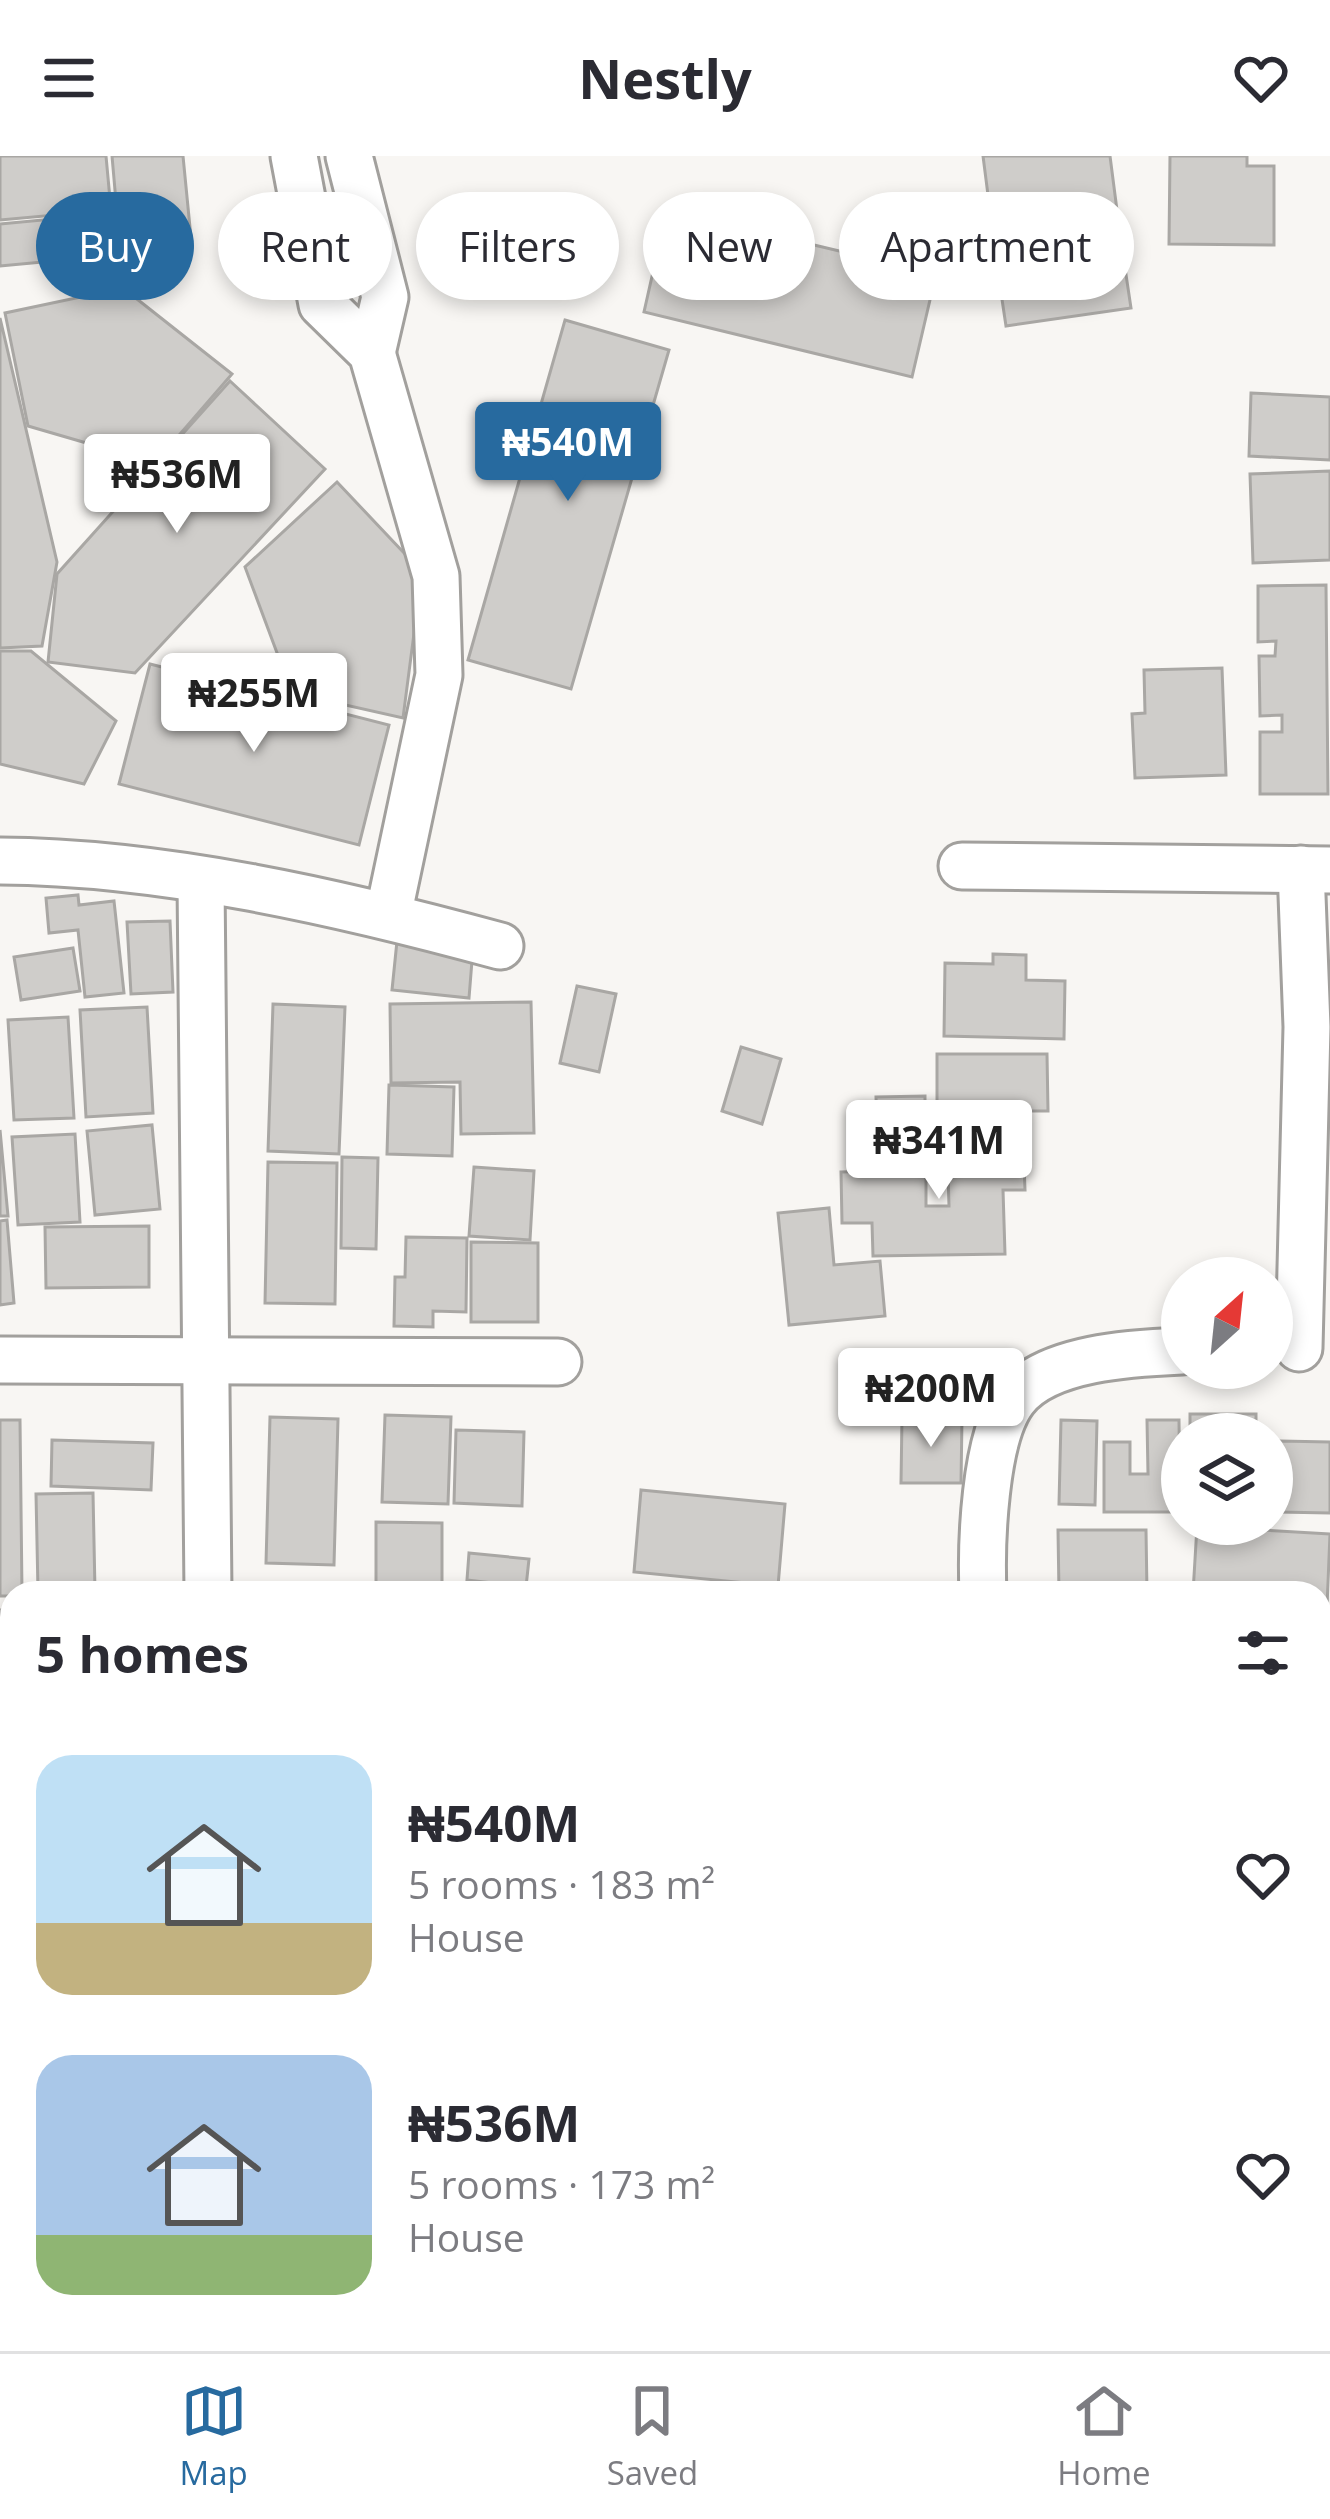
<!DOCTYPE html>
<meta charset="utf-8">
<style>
:root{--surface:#fff;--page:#f2f2f3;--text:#2b2b33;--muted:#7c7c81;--line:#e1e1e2;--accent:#276a9f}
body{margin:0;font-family:"Open Sans",sans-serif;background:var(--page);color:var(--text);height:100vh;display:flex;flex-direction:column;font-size:45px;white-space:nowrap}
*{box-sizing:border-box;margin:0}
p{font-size:39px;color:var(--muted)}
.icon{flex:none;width:66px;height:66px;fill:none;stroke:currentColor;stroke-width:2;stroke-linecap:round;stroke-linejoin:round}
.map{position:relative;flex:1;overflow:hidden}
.side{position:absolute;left:0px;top:1425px;width:1332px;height:771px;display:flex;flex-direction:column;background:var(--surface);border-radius:36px 36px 0 0;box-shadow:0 6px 18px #0003}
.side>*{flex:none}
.hud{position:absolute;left:36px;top:36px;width:1260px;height:108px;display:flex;gap:24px}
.needle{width:78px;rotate:27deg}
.fabs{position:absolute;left:1161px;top:1101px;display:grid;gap:24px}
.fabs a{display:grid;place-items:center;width:132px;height:132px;border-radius:50%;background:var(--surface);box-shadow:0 6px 18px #0003;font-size:60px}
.price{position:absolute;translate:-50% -102px;padding:0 27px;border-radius:12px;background:#fff;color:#222;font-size:39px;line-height:78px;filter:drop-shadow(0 3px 6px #0008)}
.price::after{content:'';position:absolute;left:50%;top:72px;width:36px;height:27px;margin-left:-18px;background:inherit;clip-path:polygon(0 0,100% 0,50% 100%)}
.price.on{background:var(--accent);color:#fff}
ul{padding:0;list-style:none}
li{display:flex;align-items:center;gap:36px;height:300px;padding:0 36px}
li span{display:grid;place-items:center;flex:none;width:336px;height:240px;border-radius:36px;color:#555}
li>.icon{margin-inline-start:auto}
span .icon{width:144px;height:144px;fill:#fffc;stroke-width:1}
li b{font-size:51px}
h2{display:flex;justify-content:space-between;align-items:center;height:144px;padding:0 36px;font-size:51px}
.chip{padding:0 42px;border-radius:54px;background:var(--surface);box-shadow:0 6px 18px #0003;font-size:42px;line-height:108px}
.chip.on{background:var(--accent);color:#fff}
header{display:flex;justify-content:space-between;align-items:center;height:156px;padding:0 36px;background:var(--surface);font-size:54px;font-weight:700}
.tabs{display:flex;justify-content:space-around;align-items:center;height:168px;border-top:3px solid var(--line);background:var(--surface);font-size:33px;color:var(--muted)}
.tabs a{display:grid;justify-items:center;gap:6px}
.tabs .on{color:var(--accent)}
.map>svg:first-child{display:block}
.building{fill:#cfcdca;stroke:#a9a7a4;stroke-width:3}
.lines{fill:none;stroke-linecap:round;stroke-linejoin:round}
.minor-casing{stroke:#a2a09d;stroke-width:51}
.minor{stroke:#fff;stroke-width:45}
</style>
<header><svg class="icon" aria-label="menu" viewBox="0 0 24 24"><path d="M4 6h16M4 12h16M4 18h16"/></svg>Nestly<svg class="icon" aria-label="heart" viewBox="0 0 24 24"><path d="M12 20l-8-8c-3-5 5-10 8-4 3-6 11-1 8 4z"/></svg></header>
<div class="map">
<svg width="1330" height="2195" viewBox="0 0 1330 2195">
<rect width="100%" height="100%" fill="#f8f6f3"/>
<g class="building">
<path d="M0,0H106L111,54L0,64Z"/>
<path d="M112,0H183L192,92L0,110V68L117,57Z"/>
<path d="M983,0H1110L1118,62L993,78Z"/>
<path d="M1170,0H1247V10H1274V89L1169,88Z"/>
<path d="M667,54L936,118L912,221L644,156Z"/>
<path d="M1119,72L1131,152L1006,170L994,90Z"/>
<path d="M123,132L232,218L155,307L28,270L5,157Z"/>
<path d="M0,162L57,406L42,490L0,492Z"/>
<path d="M565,164L669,194L571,533L468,504Z"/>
<path d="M230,225L325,313L135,517L48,506L57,418Z"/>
<path d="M1251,237L1330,241V304L1249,300Z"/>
<path d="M1330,315V404L1253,407L1250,318Z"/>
<path d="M337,326L422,416L403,562L292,537L245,411Z"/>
<path d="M1326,429L1328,638H1260V576H1282V559L1260,560L1259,500H1275L1276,485L1258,486V430Z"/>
<path d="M0,495H31L116,565L84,628L0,608Z"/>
<path d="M150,508L389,569L359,689L119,628Z"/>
<path d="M1222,512L1226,619L1135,622L1132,558L1145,557L1144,514Z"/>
<path d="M78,739L79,749L114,745L124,837L85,841L78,774L49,777L46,742Z"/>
<path d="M170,765L173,836L131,838L127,766Z"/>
<path d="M397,785L473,792L469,842L392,834Z"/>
<path d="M73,792L80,835L21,844L14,801Z"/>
<path d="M993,798L1026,799V824L1065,825L1064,883L944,880L945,807L993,808Z"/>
<path d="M577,830L616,838L599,916L560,907Z"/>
<path d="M531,846L534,977L461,978L460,926L391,927L390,848Z"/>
<path d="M273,848L345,851L339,998L268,995Z"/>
<path d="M147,851L153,957L86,961L80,854Z"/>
<path d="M68,861L74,962L14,964L8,864Z"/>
<path d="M741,891L781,903L762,968L722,955Z"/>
<path d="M937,898H1047L1048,955H937Z"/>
<path d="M389,929L454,931L452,1000L387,998Z"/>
<path d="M925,940V977H877L876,941Z"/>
<path d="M152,969L160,1053L95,1059L87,975Z"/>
<path d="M0,974L8,1060H0Z"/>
<path d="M75,978L80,1066L18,1069L12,981Z"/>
<path d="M1023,982L1025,1034H1003L1005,1098L873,1100L872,1067H842L841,1016L926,1014V1050H949L947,983Z"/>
<path d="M342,1001L378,1002L376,1093L341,1092Z"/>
<path d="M268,1006L337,1007L335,1148L265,1147Z"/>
<path d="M474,1011L534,1015L530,1084L469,1080Z"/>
<path d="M829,1052L834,1109L880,1105L885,1160L789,1169L778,1057Z"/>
<path d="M7,1064L14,1147L0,1149V1065Z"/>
<path d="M149,1070V1131L46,1132L45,1071Z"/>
<path d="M406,1081L467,1082L466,1156L433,1155V1171L394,1170L395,1121H405Z"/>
<path d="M471,1086L538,1087V1166H471Z"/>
<rect x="1190" y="1258" width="66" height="20"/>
<path d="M385,1259L451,1261L448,1348L382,1346Z"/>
<path d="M270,1261L338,1263L334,1409L266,1407Z"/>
<path d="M902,1261L962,1262L961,1327H901Z"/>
<path d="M0,1264H20L22,1437L12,1440H0Z"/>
<path d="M1061,1264L1097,1265L1095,1349L1059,1348Z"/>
<path d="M1147,1264H1179L1180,1356H1104V1286H1130V1318H1148Z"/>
<path d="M456,1274L524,1276L522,1350L454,1347Z"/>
<path d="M52,1284L153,1287L151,1334L51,1330Z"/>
<path d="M1280,1285L1330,1286V1357L1279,1356Z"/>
<rect x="1272" y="1298" width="6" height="61"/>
<path d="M641,1334L785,1348L778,1430L634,1416Z"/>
<path d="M93,1337L95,1435H38L36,1338Z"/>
<path d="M376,1366L442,1367V1429L376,1428Z"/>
<path d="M1197,1370L1330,1378L1327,1451H1320V1437H1193Z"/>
<path d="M1058,1374H1146L1147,1437H1059Z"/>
<path d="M469,1397L529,1403L526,1431L467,1424Z"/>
<rect x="0" y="1454" width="12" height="69"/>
<path d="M1320,1471L1330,1523V1568H1320Z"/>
<path d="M1320,1787H1326L1328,1881H1320Z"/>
<path d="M530,2184H618L612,2195H524Z"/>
</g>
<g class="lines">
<g class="minor-casing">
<g id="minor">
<path d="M294,0L322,148L372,197L436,420L439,519L388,760"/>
<path d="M349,0L385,141L372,197"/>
<path d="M0,705C164,706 343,747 500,790"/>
<path d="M962,710L1330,714"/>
<path d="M201,726L208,1437"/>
<path d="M1299,1192L1307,871L1301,713"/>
<path d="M0,1204L558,1206"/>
<path d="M983,1437C981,1389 984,1282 1014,1243C1046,1201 1134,1197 1182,1195"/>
<path d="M0,1672L12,1671"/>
<path d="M975,2184V2195"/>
</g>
</g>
<use href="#minor" class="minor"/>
</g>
</svg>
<div class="fabs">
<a><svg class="needle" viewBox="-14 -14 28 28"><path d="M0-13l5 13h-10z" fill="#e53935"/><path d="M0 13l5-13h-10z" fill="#7c7c81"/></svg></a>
<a><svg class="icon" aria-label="layers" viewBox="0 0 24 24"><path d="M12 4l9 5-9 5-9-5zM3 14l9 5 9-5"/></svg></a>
</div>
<b class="price on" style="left:568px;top:348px">₦540M</b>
<b class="price" style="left:177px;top:380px">₦536M</b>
<b class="price" style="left:254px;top:599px">₦255M</b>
<b class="price" style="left:939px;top:1046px">₦341M</b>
<b class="price" style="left:931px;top:1294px">₦200M</b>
<div class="hud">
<a class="chip on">Buy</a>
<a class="chip">Rent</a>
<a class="chip">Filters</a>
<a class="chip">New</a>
<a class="chip">Apartment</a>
</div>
<section class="side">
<h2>5 homes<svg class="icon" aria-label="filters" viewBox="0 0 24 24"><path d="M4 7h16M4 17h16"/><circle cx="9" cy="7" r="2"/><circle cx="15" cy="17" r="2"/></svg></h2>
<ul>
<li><span style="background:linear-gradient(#bfe0f5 70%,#c2b280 0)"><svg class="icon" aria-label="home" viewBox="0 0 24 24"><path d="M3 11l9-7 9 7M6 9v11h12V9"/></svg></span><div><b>₦540M</b><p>5 rooms · 183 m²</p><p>House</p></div><svg class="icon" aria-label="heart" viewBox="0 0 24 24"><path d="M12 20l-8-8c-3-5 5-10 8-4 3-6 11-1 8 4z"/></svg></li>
<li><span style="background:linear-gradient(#a9c7e8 75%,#8fb573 0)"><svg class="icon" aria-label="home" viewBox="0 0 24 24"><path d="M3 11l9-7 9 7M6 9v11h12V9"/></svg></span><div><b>₦536M</b><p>5 rooms · 173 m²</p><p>House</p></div><svg class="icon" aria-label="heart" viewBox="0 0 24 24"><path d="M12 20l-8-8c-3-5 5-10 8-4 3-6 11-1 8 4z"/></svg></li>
</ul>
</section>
</div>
<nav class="tabs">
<a class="on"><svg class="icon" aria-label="map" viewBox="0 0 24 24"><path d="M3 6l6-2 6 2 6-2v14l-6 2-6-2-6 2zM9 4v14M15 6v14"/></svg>Map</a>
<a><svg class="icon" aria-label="saved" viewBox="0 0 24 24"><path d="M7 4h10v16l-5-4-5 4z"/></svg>Saved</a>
<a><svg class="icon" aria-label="home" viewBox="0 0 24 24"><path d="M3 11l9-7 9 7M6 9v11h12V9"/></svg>Home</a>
</nav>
